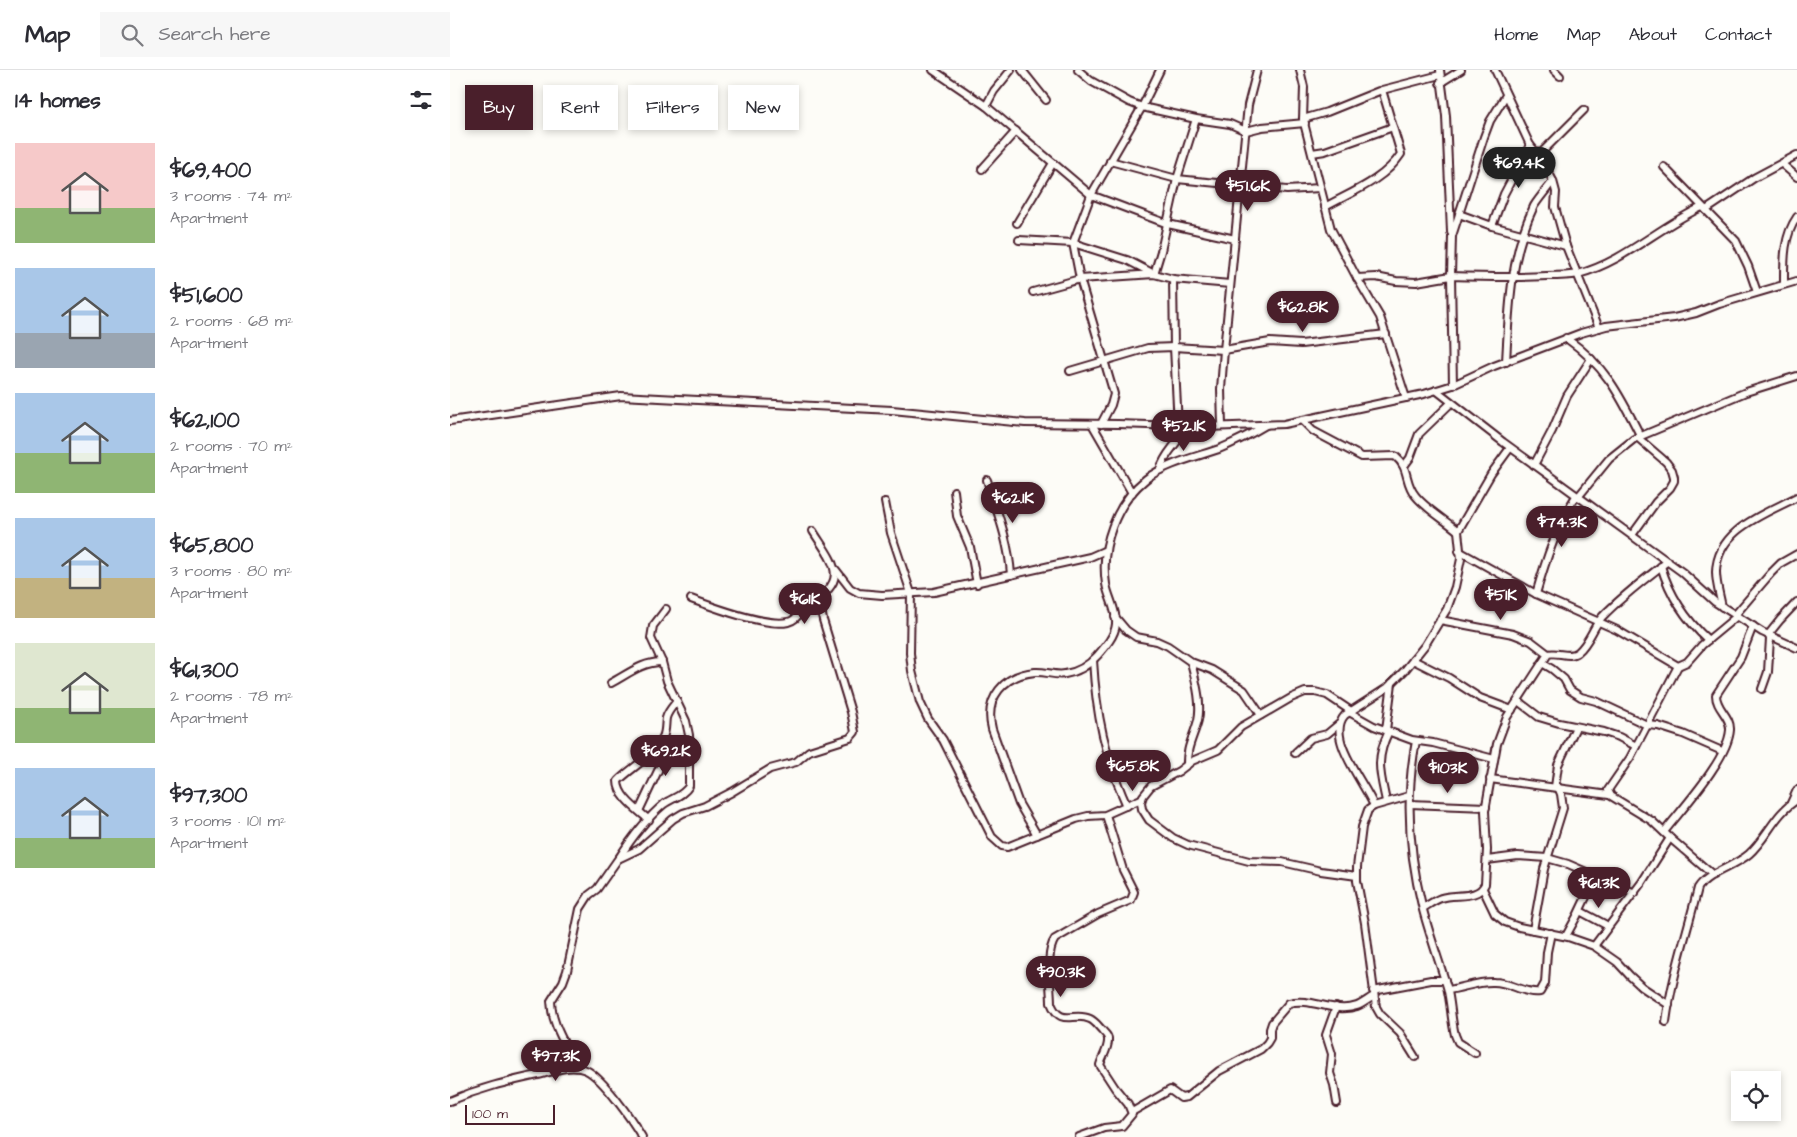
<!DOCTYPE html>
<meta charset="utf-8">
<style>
:root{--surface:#fff;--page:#f7f7f7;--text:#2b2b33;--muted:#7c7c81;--line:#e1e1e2;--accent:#4a1f2b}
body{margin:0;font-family:"Architects Daughter",sans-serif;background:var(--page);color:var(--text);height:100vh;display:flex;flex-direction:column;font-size:19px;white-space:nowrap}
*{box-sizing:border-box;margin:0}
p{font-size:16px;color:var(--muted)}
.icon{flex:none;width:28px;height:28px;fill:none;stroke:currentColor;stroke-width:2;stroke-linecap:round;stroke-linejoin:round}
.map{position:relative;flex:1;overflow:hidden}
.panel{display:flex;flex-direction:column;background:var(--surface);width:450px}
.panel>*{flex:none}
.guide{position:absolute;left:15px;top:15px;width:475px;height:45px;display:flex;gap:10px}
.controls{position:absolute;left:1281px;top:1001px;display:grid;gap:10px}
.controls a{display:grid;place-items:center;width:50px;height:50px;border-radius:0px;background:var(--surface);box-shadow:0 2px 8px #0003;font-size:25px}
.scale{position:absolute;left:15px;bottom:12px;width:90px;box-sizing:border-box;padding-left:5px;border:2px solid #4a1f2b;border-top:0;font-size:14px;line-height:18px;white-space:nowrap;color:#4a1f2b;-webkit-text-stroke:4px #fdfcf7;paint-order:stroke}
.price{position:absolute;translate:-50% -42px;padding:0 11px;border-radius:18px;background:var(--accent);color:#fff;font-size:16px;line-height:32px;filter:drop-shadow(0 1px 2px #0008)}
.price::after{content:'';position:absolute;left:50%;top:30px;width:15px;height:11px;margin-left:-8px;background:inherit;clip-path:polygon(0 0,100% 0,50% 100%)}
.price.active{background:#222;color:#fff}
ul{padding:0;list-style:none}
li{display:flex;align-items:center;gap:15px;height:125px;padding:0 15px}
li span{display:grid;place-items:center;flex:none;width:140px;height:100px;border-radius:0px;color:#555}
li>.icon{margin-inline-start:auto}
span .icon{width:60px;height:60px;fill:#fffc;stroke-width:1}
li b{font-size:21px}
h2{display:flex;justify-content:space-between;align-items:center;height:60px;padding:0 15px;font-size:21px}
.tag{padding:0 18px;border-radius:0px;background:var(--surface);box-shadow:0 2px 8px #0003;font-size:18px;line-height:45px}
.tag.active{background:var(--accent);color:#fff}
header{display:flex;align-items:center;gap:30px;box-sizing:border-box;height:70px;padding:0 25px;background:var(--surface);border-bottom:1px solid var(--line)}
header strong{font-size:24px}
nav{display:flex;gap:28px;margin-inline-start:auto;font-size:18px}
.search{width:350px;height:45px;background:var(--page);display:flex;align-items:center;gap:12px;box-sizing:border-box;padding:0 18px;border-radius:0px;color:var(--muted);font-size:19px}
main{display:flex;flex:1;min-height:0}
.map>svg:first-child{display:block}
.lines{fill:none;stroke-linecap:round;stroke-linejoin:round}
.street-casing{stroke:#4a1f2b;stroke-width:10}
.street{stroke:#fdfcf7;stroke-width:6}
</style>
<header>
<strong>Map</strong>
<div class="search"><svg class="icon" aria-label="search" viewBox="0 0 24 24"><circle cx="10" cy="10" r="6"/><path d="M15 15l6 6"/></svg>Search here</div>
<nav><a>Home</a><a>Map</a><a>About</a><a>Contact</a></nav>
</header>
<main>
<section class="panel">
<h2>14 homes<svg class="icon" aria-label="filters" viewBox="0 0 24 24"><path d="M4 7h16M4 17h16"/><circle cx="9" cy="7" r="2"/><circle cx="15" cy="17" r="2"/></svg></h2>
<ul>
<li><span style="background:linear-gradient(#f6c9c9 65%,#8fb573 0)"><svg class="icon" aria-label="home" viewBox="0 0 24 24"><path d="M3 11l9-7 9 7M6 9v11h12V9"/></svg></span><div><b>$69,400</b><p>3 rooms · 74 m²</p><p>Apartment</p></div></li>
<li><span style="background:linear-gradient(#a9c7e8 65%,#9aa5b1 0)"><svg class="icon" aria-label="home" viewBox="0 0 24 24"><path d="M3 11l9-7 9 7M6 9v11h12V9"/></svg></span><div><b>$51,600</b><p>2 rooms · 68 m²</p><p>Apartment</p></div></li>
<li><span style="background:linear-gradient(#a9c7e8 60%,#8fb573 0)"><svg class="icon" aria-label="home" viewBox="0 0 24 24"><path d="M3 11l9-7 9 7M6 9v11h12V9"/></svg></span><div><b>$62,100</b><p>2 rooms · 70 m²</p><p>Apartment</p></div></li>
<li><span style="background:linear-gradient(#a9c7e8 60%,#c2b280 0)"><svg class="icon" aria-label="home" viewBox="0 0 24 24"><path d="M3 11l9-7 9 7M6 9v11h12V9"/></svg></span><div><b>$65,800</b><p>3 rooms · 80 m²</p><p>Apartment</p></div></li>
<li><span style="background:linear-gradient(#dfe7d0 65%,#8fb573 0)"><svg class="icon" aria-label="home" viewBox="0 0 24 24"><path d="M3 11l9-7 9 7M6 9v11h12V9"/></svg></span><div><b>$61,300</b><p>2 rooms · 78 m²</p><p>Apartment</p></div></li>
<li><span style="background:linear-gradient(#a9c7e8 70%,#8fb573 0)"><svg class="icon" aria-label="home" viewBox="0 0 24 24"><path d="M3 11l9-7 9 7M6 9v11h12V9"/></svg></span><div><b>$97,300</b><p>3 rooms · 101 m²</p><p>Apartment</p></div></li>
</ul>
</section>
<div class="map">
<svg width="1347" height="1067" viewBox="0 0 1347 1067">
<rect width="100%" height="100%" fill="#fdfcf7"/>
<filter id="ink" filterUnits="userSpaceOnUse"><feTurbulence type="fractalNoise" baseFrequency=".02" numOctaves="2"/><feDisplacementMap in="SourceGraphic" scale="10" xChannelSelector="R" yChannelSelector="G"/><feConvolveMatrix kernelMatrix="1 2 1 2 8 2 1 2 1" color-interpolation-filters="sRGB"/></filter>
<g filter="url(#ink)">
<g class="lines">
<g class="street-casing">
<g id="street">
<path d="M483,0L536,36L544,21L561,0"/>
<path d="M572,0L596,30"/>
<path d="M628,0L641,11L679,32L692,37L746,49L780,54L796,61L812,57L855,53"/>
<path d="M850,0L854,17L853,49L881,159L907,208L930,247L956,328"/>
<path d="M990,0L996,46L1001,162"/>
<path d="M1045,0L1080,75L1093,91L1103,111L1106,122L1105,137L1116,176L1149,258"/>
<path d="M1104,0L1110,6"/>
<path d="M990,13L1011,0"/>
<path d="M536,36L641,125L718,154L785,169"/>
<path d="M853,49L877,42L929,21"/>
<path d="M862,83L875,81L943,57"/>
<path d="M1088,86L1134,40"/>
<path d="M660,91L727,109L837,120L870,118"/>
<path d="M1332,94L1347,107"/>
<path d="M1214,97L1286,171L1298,196L1307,222"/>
<path d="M532,99L566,61"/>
<path d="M875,137C902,122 934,110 951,84L932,20L990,5"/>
<path d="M1256,140L1304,108L1347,85"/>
<path d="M1009,144L1042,156L1116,176"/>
<path d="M567,153L603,93"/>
<path d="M1042,156L1054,124L1080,75"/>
<path d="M569,170L623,173L677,190L704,204L711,181L727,109L746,49"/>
<path d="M907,208L926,207L946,211L966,212L1001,206L1002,166L1034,67L1040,51L1056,25"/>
<path d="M723,209L724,277L728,356"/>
<path d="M1334,214C1334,191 1333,167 1347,147"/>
<path d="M583,222L630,209L704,204L723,209L780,214"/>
<path d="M1116,268C1155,295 1170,325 1190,365"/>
<path d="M1056,292C1059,238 1060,186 1084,136C1089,128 1097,119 1103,111"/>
<path d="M620,301L698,278L724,277L774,280L820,272L851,274L936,264"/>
<path d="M1003,315L1001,206C1033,207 1065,208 1097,206C1107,206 1118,206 1128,204C1174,192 1210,156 1252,137"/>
<path d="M986,320L1053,372L1232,502L1265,532L1312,562L1347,578"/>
<path d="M852,350L863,361L912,387L945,386C960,398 954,412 965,425C975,438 995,450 1008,461"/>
<path d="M0,351L171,326L442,340L575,353L668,354L758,357L834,354L974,324L1003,315L1044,296L1131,263L1156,256L1224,248L1246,243L1269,234L1347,211"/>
<path d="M642,354L682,423"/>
<path d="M651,354L661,335L664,324L630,209L623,173L641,125L692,37L710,0"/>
<path d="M772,356L771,319L774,280L798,35L807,0"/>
<path d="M1084,395L1102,361L1117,326L1141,289"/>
<path d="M954,396L960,388L969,364L1001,333"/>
<path d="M710,400C715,381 729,375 735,356"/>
<path d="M537,410C547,441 559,472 561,505"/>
<path d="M504,421L507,446L520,477L527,514"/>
<path d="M1128,427L1159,389L1184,369L1296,322L1347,306"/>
<path d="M435,432L441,463L461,523L460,583L462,601L470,632L478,649L493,670L542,767L552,776L557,777L626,749L638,746L655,745L691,729"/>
<path d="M1182,465L1206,432L1220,418L1224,411V407L1222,400L1216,392L1187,367"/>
<path d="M1009,481L1086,524L1167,560L1228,596L1237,592L1252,575L1287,546"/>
<path d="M1211,496C1220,526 1235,549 1258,570"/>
<path d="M386,500L400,518L409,523L432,525L484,522L640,487L656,480"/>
<path d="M1086,524C1096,489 1107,456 1126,426"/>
<path d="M241,529C263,537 316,557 338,552C348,550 350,540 358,535C402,510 383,493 363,461"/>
<path d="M1272,537C1270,526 1266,514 1266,502C1267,459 1315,444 1347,427"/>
<path d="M1285,545L1321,503L1331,493L1347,484"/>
<path d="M665,547L676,560L686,567L707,571L718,576L741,592L762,600L794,620L811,645"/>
<path d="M990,550L1063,564L1081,571L1098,584"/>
<path d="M643,590C646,644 655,687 677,736"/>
<path d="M963,590L999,608L1030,628L1062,640"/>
<path d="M1092,593L1102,599L1114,609L1120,620L1131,627L1146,631L1197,655L1208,656L1233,664L1272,681"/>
<path d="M1228,596L1180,688L1158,720L1161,726L1202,751L1220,768L1263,805"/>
<path d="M161,613C178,604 192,592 212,592"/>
<path d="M1312,619L1318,602L1320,568L1318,565L1330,550L1347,532"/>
<path d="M1068,631L1089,647L1109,653L1154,662L1169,667L1186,676"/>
<path d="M901,641L877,625L865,622H855L841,628L791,657L768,680L742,691L729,701L701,716L693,726L691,732L692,739L699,750L723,768L738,775L799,791L832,792L871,801L907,806"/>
<path d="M899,642L924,656L962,670L983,673L1044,689"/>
<path d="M936,660L942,613"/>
<path d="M966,671C955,727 959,785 973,840C980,866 989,891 997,917C1001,932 1001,949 1005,965L1008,972L1025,983"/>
<path d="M845,683L861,668L877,664L889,654"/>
<path d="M737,695C736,678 744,666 748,650C752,632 745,609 741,592"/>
<path d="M1040,709L1159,725"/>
<path d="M1105,717L1108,695L1126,657"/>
<path d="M959,726L924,736L918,740L912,757L907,797V811L915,853L926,937L930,944L950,963L965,987"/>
<path d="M936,731C930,703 925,689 939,661"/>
<path d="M1341,733L1347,720"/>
<path d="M960,734L1036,737"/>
<path d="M924,736C915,713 875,667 895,645L937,618L955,600L975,575L997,539L1005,517L1011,489L1008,461L1041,404L1060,378"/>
<path d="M189,741L214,688L220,681L239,669"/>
<path d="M199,750C188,740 168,727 168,711C182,697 204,686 213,667C216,661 215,654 216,648C218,641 223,636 227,631"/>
<path d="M1214,762C1232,739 1278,689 1280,660C1281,646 1266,639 1266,625L1291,587L1303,556"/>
<path d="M587,765L569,734L542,659C534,628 554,605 585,602C595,601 605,606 615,604C628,602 638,596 647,586C655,577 665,566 666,554C667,540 658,527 656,514C650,476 666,433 696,409C715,394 746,387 769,379C786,372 801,364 816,355"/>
<path d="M169,788C181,769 196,749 214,734C222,728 233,726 239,716V665L236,651L217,611L212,592L201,568L203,556L216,539"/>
<path d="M1037,790L1068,786L1097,788L1118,794L1185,823"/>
<path d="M1033,819L1045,844L1055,852L1069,857L1118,867L1144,876L1167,892L1180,906L1192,917L1219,935"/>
<path d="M973,838C978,835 985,830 991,828C1005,823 1028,830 1035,814L1037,780L1035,741L1047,674L1057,647L1098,584C1107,581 1120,589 1128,582C1139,573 1143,557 1152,547C1172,526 1195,509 1218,491"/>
<path d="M1130,841L1158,856"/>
<path d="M1083,860L1094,799L1113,738L1111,724L1108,717"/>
<path d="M1116,866L1127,846L1146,806"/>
<path d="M1144,876L1192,812L1220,768"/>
<path d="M998,920C1013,918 1029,911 1044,912C1060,912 1074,924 1090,922L1095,913L1097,882L1101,863"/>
<path d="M923,921L981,910H995"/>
<path d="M886,937L876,965L882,984L880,1003L884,1015L887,1033"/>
<path d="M1216,952C1222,906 1237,863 1248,818C1257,803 1284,797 1299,784C1317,768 1325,743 1347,730"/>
<path d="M126,997C116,974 102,957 101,931L113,912L117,901L130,839L139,825L147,819L168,789L189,779L223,749L233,743L255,736L282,722L320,699L346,692L359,681L400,668L405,662L401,642L373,550L369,529"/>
<path d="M0,1031C30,1018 56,1012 88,1005C103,1002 120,993 136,1000C153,1008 182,1050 192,1067"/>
<path d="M682,1042L720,1020L731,1028L737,1027L769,1001L811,979L817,973L820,968V959L822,953L839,933C861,927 884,944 907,936C913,934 918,929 924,926"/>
<path d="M629,1067L654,1058L672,1056L682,1044L678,1034L665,1018L650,995C652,987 659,978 658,969C658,965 654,963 652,960C648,956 645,951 640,949C624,941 611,958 601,933C601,916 595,883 605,869L648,844L681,830L684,822L673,800L656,745"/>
</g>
</g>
<use href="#street" class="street"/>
</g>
</g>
</svg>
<div class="controls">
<a><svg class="icon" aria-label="locate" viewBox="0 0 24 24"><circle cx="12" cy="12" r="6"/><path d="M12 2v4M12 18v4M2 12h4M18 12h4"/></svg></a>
</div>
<div class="scale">100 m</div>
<b class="price active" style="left:1069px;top:119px">$69.4K</b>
<b class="price" style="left:798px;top:142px">$51.6K</b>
<b class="price" style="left:853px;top:263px">$62.8K</b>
<b class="price" style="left:734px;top:382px">$52.1K</b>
<b class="price" style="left:563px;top:454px">$62.1K</b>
<b class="price" style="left:1112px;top:478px">$74.3K</b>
<b class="price" style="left:1051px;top:551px">$51K</b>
<b class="price" style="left:355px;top:555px">$61K</b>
<b class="price" style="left:216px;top:707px">$69.2K</b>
<b class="price" style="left:683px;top:722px">$65.8K</b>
<b class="price" style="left:998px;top:724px">$103K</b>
<b class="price" style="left:1149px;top:839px">$61.3K</b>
<b class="price" style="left:611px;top:928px">$90.3K</b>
<b class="price" style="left:106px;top:1012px">$97.3K</b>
<div class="guide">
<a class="tag active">Buy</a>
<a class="tag">Rent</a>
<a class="tag">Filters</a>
<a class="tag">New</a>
</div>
</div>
</main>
